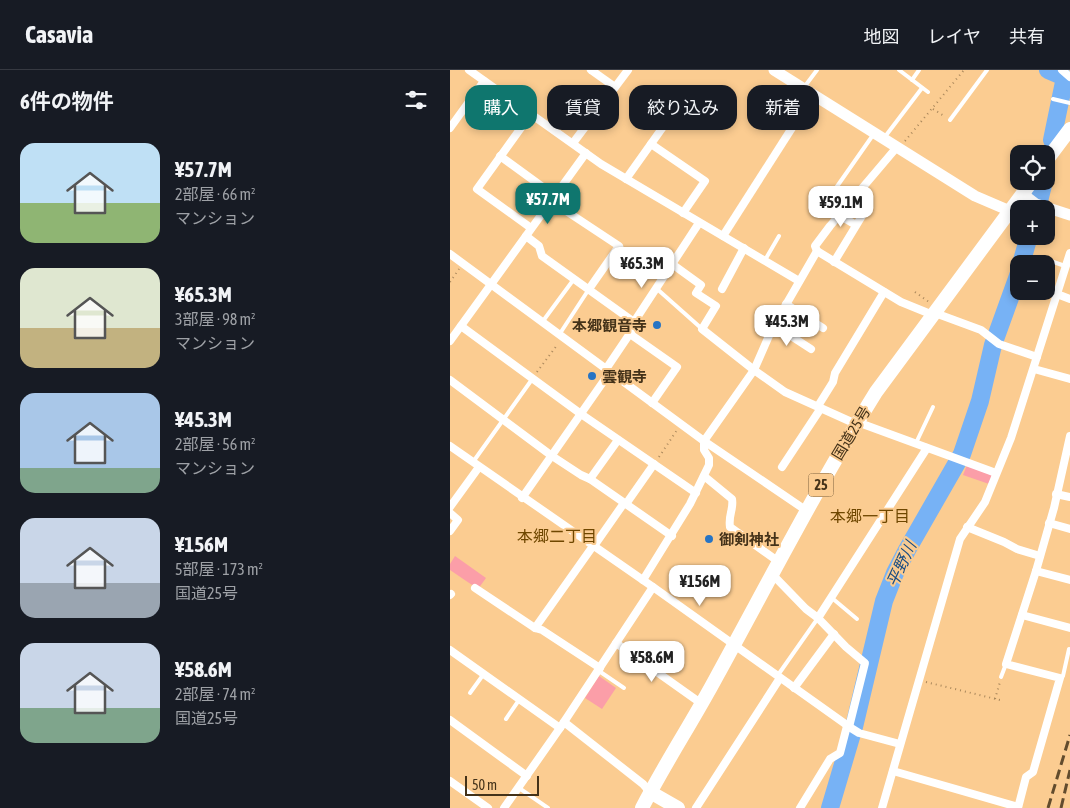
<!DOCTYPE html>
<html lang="ja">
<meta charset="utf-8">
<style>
:root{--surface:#171b24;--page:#20242c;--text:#f1f3f6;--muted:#9ea1a6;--line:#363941;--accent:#0f766e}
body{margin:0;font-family:"Asap Condensed","Noto Sans JP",sans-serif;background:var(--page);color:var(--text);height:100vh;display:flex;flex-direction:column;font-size:19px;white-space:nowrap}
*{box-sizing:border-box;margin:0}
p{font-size:16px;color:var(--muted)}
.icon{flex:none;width:28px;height:28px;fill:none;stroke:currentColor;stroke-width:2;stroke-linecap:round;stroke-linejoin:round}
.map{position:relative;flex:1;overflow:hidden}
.drawer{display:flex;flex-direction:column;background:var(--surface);width:450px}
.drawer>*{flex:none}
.banner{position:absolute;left:15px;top:15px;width:475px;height:45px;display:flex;gap:10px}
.tools{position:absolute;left:560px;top:75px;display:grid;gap:10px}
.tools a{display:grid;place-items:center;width:45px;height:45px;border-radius:10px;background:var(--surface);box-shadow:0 2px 8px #0003;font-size:25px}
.scale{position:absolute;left:15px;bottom:12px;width:74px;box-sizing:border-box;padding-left:5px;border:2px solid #443219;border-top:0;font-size:14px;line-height:18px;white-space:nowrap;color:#443219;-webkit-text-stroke:4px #fbcc91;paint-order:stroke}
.price{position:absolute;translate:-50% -42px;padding:0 11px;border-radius:10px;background:#fff;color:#222;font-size:16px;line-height:32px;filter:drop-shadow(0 1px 2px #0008)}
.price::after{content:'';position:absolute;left:50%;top:30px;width:15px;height:11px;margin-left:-8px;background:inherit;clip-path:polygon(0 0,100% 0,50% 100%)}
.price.on{background:var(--accent);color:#fff}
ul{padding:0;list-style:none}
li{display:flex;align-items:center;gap:15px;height:125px;padding:0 20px}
li span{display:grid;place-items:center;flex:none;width:140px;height:100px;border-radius:15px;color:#555}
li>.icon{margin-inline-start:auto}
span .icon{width:60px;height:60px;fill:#fffc;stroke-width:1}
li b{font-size:21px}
h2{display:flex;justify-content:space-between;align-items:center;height:60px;padding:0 20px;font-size:21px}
.chip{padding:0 18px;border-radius:15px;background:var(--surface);box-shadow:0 2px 8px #0003;font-size:18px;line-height:45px}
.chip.on{background:var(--accent);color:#fff}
header{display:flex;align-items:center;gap:30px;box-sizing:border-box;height:70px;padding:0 25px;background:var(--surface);border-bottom:1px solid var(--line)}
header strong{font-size:24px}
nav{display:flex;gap:28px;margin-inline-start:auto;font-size:18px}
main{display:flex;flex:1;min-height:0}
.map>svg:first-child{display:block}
.green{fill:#fb9ea8}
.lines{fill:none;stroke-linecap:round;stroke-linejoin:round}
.river{stroke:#77b2f5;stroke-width:18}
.path{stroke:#a9875b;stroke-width:2;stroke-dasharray:1 4;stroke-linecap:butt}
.lane{stroke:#fff;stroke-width:4}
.street{stroke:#fff;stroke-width:8}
.secondary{stroke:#fff;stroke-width:11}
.highway{stroke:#fff;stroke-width:14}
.rail{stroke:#624c2d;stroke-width:3;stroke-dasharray:10 5;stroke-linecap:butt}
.poi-dot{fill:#2774c4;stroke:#fbcc91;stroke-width:2}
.labels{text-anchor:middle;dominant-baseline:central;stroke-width:4;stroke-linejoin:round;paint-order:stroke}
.shield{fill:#fbcc91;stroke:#7b603d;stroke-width:1}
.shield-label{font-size:14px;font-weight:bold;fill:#443219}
.poi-label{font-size:15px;font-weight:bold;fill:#443219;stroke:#fbcc91;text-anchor:start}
.street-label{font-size:15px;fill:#443219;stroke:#fbcc91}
.neighbourhood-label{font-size:16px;fill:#6f4700;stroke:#fbcc91}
.water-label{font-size:16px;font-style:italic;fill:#1a4d83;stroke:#fbcc91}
</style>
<header>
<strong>Casavia</strong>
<nav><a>地図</a><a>レイヤ</a><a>共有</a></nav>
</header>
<main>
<section class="drawer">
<h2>6件の物件<svg class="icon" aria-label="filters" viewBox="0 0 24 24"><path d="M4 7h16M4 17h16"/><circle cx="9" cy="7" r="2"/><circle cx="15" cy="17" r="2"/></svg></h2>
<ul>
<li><span style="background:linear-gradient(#bfe0f5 60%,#8fb573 0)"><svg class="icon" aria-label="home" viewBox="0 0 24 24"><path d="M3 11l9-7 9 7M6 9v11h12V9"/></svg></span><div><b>¥57.7M</b><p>2部屋 · 66 m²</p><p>マンション</p></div></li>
<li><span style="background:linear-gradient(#dfe7d0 60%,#c2b280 0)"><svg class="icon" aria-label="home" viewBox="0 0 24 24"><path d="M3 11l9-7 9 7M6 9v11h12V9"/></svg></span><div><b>¥65.3M</b><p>3部屋 · 98 m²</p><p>マンション</p></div></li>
<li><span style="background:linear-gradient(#a9c7e8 75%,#7fa58c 0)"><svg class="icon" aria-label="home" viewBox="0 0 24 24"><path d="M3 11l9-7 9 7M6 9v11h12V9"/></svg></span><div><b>¥45.3M</b><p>2部屋 · 56 m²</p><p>マンション</p></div></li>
<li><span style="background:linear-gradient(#c9d6e8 65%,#9aa5b1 0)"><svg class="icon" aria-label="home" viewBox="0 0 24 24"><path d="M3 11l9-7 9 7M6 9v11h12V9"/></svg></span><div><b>¥156M</b><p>5部屋 · 173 m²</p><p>国道25号</p></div></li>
<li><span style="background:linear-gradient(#c9d6e8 65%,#7fa58c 0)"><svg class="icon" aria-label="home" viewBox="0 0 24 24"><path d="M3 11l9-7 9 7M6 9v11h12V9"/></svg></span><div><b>¥58.6M</b><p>2部屋 · 74 m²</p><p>国道25号</p></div></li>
</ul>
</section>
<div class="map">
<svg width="620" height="738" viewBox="0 0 620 738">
<rect width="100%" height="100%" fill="#fbcc91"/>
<g class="green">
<path d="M517,395L542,404L539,414L513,405Z"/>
<path d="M5,486L36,508L28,519L0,500V494Z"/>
<path d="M149,606L166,618L152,639L135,628Z"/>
</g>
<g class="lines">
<g class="river">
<path d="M598,0L612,6L614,12L602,70"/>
<path d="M587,139L594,111"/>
<path d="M571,194L579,166"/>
<path d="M380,738L404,657L434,531L445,503L457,480L512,384L530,331L543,275L569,203"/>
</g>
<g class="path">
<path d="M483,39L494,46"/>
<path d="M455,71L514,0"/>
<path d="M0,212L9,199"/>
<path d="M465,222L479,232"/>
<path d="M87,302L108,274"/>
<path d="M209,387L227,360"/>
<path d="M476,612L550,630"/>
<path d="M545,629L550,612"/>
</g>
<g class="lane">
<path d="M449,0L478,22"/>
<path d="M462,10L469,0"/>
<path d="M355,16L367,0"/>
<path d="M603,29L620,33"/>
<path d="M500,50L537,0"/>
<path d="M434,68L472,18"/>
<path d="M381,125L423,65"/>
<path d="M169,176L213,207"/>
<path d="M589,187L615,196"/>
<path d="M315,190L329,166"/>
<path d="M206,218L251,258"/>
<path d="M93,251L124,209"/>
<path d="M109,265L139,219"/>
<path d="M466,373L483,337"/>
<path d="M23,392L83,308"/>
<path d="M382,528L407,549"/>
<path d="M149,601L174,618"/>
<path d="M328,605L368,548"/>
<path d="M551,607L556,594"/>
<path d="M611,608L613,606L619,579"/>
<path d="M20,623L33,605"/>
<path d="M56,649L69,630"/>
<path d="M69,718L98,738"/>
</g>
<g class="street">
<path d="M19,0L151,94L349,211"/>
<path d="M141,0L165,17"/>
<path d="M612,0L620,7"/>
<path d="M81,44L27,119L81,158"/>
<path d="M0,58L34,11"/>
<path d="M123,73L178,0"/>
<path d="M201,74L255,111L233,143"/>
<path d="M50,86L105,126"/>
<path d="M176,109L213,57"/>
<path d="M101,131L169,176L139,219"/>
<path d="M389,145L406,155"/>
<path d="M76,166L89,176L92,186L184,252"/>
<path d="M273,166L363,25"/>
<path d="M367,181L365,176L380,156L447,77"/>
<path d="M0,184L254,371L357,441"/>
<path d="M384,192L418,136"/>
<path d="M222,194L251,215L246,223L266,236L252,259L304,300L335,322L406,354"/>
<path d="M272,219L294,178"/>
<path d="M607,224L620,229"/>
<path d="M336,234L373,258"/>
<path d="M485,243L531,260L549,274L587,287"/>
<path d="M324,255L361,279"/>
<path d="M11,256L131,344L246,423"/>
<path d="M180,264L227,297L202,333"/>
<path d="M0,271L136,83"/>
<path d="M156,299L187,253L184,252L249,153"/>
<path d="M584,299L620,309"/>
<path d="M0,310L102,386L131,405L140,409L222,466"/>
<path d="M368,336L383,312L385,303L434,222"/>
<path d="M407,352L546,403"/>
<path d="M0,376L203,517L401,658L409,663L450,674"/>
<path d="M332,397L371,338"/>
<path d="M254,406L282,429C284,439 278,445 280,457L329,492"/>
<path d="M140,409L168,370"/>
<path d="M606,424L620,427"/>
<path d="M72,428L160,302"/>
<path d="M176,434L204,394"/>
<path d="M0,437L29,397"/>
<path d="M0,443L8,450L0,461"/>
<path d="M599,453L620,459"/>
<path d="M517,457L554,472L567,479L590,486"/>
<path d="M144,476L174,433"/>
<path d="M586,501L620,510"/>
<path d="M322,504L356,539L368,548L396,577L415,593L399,657"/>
<path d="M193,510L240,434L259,395V388L254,380V371L304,300L322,259L367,181L451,232L483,245"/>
<path d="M25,518L85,558L92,560L150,598"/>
<path d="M0,525L1,524"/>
<path d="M572,545L620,558"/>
<path d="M368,548L477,378"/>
<path d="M85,558L143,476"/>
<path d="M166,573L252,634"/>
<path d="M0,580L110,658"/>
<path d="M344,618L384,564"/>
<path d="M0,650L77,706"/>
<path d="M114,652L193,714L200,722"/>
<path d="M443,701L568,737"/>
<path d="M0,711L38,738"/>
<path d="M54,738L110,658L203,517"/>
<path d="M246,738L330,608"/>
<path d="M350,738L380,689L390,683L397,656"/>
<path d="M432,738L510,469L535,432L561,368L620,183"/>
<path d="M568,738L576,707L583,702L610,608L556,594L586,501L604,438L620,366"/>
</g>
<g class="secondary">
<path d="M324,0L525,126L560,141"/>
<path d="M573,124L586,134L620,145"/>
</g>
<g class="highway">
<path d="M596,91L620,59"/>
<path d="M200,722L228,738"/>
<path d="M192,738C215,693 243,651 267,606C319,511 369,414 426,322L582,111"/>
</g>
<g class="rail">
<path d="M598,738L620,665"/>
<path d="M611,738L620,700"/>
</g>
</g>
<g class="poi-dot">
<circle cx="207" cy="255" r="5"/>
<circle cx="142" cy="306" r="5"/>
<circle cx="259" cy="469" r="5"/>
</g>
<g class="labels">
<rect class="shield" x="358.5" y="403.5" width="25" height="23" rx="4"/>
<g class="shield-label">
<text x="371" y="415">25</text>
</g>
<g class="poi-label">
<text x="197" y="255" text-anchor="end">本郷観音寺</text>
<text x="152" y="306">雲観寺</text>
<text x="269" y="469">御剣神社</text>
</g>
<g class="street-label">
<text transform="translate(401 363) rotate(-59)">国道25号</text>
</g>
<g class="neighbourhood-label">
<text x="420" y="446">本郷一丁目</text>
<text x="107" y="466">本郷二丁目</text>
</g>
<g class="water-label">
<text transform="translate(451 494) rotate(-65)">平野川</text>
</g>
</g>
</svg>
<div class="tools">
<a><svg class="icon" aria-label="locate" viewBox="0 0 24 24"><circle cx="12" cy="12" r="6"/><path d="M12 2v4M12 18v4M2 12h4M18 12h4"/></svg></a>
<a>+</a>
<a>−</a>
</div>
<div class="scale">50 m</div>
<b class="price on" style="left:98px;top:155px">¥57.7M</b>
<b class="price" style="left:391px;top:158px">¥59.1M</b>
<b class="price" style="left:192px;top:219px">¥65.3M</b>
<b class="price" style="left:337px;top:277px">¥45.3M</b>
<b class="price" style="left:250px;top:537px">¥156M</b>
<b class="price" style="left:202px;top:613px">¥58.6M</b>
<div class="banner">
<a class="chip on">購入</a>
<a class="chip">賃貸</a>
<a class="chip">絞り込み</a>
<a class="chip">新着</a>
</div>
</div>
</main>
